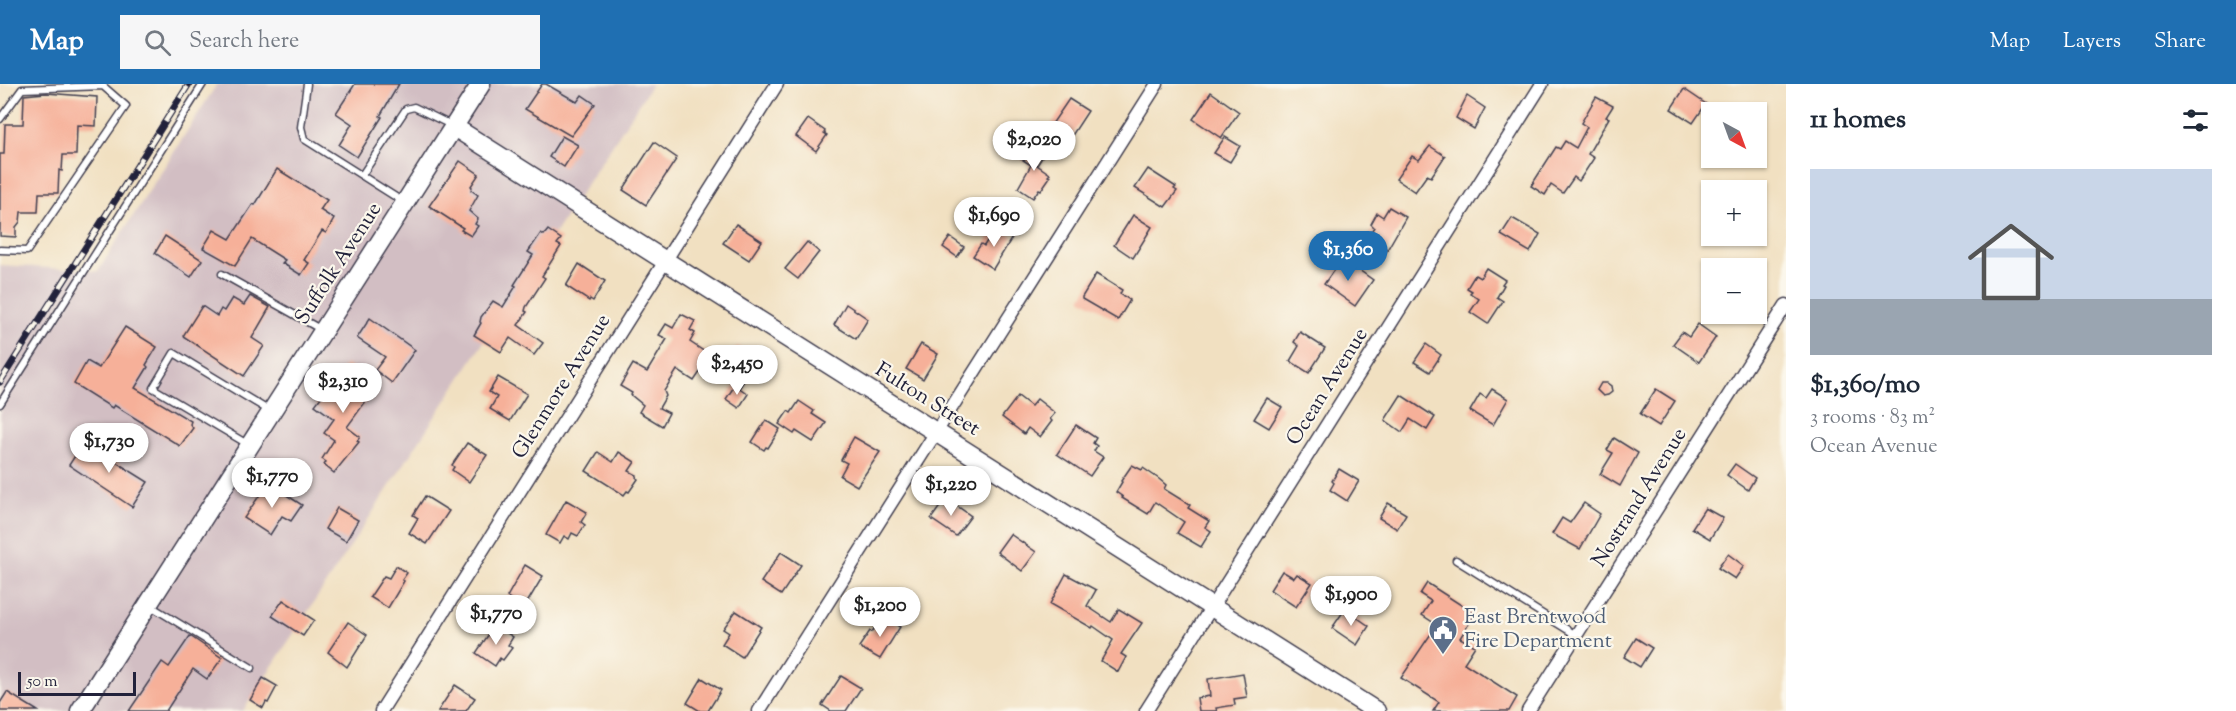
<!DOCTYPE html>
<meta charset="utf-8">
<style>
:root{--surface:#fff;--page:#f6f6f7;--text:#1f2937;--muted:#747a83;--accent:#1f6fb2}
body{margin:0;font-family:"Sorts Mill Goudy",serif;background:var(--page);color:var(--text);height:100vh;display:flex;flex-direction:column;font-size:22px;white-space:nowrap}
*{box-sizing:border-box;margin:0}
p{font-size:20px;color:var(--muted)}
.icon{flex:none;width:33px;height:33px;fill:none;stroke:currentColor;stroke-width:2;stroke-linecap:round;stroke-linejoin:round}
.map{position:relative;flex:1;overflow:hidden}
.details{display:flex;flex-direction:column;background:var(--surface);width:450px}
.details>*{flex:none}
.needle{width:39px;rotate:139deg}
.tools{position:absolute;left:1701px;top:18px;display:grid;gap:12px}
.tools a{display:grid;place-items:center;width:66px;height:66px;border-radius:0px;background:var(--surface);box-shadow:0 2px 4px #0004;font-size:30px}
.scale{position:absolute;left:18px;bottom:15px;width:118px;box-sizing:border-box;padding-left:6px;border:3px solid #22223b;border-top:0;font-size:16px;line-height:21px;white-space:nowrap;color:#22223b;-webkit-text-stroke:4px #fbf7ec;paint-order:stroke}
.price{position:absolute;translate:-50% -51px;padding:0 14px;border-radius:21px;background:#fff;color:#222;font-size:20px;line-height:39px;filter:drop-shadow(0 2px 3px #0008)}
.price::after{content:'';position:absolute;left:50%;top:36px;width:18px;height:14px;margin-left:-9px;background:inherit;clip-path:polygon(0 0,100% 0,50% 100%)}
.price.current{background:var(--accent);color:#fff}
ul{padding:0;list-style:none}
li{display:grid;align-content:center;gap:12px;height:318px;padding:0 24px}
li span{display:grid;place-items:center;height:186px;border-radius:0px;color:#555}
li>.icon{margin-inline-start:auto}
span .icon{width:108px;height:108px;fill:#fffc;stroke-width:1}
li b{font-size:26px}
h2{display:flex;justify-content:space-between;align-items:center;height:72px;padding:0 24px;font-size:26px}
header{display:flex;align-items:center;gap:36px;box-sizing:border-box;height:84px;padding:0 30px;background:var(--accent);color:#fff}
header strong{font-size:28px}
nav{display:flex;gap:33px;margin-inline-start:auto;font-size:21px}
.search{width:420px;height:54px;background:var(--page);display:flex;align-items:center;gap:15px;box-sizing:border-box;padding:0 21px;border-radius:0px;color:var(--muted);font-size:22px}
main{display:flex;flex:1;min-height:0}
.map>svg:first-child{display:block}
.industrial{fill:#d2bec3}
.building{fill:#f6b099}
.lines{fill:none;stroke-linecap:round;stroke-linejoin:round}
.lane-casing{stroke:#413e4f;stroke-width:9}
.street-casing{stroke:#413e4f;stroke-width:15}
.secondary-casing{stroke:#413e4f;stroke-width:21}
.lane{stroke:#fff;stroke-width:6}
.street{stroke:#fff;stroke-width:12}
.secondary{stroke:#fff;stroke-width:18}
.rail-casing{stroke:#22223b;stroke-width:7}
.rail{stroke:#fbf7ec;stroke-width:4.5;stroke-dasharray:14;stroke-linecap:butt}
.labels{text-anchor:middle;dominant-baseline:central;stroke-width:4.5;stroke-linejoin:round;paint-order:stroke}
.street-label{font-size:21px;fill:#22223b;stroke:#fbf7ec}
.service-label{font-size:21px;fill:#4e5e75;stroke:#fbf7ec;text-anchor:start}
</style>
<header>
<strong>Map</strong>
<div class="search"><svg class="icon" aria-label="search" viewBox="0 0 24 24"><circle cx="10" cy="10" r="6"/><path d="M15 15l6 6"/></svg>Search here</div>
<nav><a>Map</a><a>Layers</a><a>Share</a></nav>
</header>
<main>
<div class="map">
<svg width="1786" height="627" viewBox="0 0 1786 627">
<rect width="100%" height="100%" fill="#fbf7ec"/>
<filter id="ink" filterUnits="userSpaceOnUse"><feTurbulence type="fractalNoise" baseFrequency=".0167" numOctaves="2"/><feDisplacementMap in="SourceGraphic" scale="12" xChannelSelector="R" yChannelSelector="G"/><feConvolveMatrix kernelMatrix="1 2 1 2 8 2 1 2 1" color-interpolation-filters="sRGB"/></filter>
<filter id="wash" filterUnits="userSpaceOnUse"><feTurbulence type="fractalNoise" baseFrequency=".008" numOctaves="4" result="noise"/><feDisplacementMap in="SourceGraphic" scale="24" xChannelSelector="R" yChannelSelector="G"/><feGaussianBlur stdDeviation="1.35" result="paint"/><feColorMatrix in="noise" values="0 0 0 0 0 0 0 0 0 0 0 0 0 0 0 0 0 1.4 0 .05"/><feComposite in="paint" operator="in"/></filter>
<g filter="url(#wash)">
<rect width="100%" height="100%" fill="#f1e0c1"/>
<path class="industrial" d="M217,0H652L243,627H0V181L98,187Z"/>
<g id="blocks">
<g class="building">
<path d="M355,0H399L380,32L382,33L357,73L339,61L352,40L336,29Z"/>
<path d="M542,0H546L577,18L582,11L595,20L571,52L525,25Z"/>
<path d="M1684,5L1706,20L1693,39L1671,25Z"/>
<path d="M1211,8L1239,28L1221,54L1193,35Z"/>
<path d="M46,9L97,13L96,42L77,41L76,71H63L62,87L59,86L58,109H39L38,128H21L20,138L16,143V153L0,152V70H4L5,40H23L24,11Z"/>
<path d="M1467,12L1485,24L1474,45L1456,34Z"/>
<path d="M1596,13L1613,22L1606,33L1609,34L1588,70L1594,74L1579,97L1574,93L1563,109L1551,101L1545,111L1531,102L1556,63L1560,65L1565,57L1576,64L1587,43L1581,39Z"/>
<path d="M1069,15L1088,27L1071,53L1052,40Z"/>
<path d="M808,35L825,47L824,49L827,51L816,67L796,52Z"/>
<path d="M562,52L578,61L564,83L549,73Z"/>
<path d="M1225,53L1240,62L1230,78L1214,69Z"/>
<path d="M654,58L677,74L646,121L623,106Z"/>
<path d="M1030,59L1045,69L1037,81L1050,90L1048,92L1050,93L1041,106L1039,105L1033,114L1018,104L1031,81L1020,74Z"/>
<path d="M1430,62L1445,72L1431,93L1427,91L1415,108L1396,95L1412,72L1419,76Z"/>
<path d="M460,77L479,90L471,102L472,103L471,106L478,111L469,127L478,135L475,140L478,142L471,152L461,146L463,144L429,122Z"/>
<path d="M277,85L327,116L320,126L334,135L326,149L322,147L304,176L309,179L301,191L282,179L285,176L252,155L235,182L203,164L214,146L230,155L253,120L255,121Z"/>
<path d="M1148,85L1176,103L1174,105L1177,107L1165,123L1135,104Z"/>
<path d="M1389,123L1406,133L1383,173L1363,160L1374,143L1371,140L1377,129L1383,133Z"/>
<path d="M1133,131L1152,143L1133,174L1114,161Z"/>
<path d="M1512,134L1540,150L1530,168L1501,151Z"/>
<path d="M736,140L762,157L749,176L723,159Z"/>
<path d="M996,142L1013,152L993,185L973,172L981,160L984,162Z"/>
<path d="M548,146L561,155L557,160L561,162L542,192L545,194L526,223L525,227L527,228L518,241L543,259L534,271L510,254L501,268L474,251L481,239L480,238L481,233L493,217L503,223L516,202L514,201L533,171L528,168L541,149L544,151Z"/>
<path d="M165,152L202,176L191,193L155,169Z"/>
<path d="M950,153L964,163L957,173L943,163Z"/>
<path d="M807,158L819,168L798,195L785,185Z"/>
<path d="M1342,174L1373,196L1355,222L1324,200Z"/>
<path d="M579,180L605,197L593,217L590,215L589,217L566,202Z"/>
<path d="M1486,184L1505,196L1502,200L1504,201L1497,213L1503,217L1488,240L1470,228L1479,215L1470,209L1472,207L1467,204L1475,191L1480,194Z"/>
<path d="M1096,190L1122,206L1120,210L1130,216L1118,236L1082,215V213Z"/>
<path d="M250,212L270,223L252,254L264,262L244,292L183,252L202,222L217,232L221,225L224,227L232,214L244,221Z"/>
<path d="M846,220L868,235L856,255L834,241Z"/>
<path d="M681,230L695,237L690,246L695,249L690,258L711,272L694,297L677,286L664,307L666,312L659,324L669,329L662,342L639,328L643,321L631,311L632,309L620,302L633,280L647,288L667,255L659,251L666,240L673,244Z"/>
<path d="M370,234L415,266L392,299L375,286L385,273L357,254Z"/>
<path d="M1698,240L1716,253L1699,278L1673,260L1682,248L1689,253Z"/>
<path d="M125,243L157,263L146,281L148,283L135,304L191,337L190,340L193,344L180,362L114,321L112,324L74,300L87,277L99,284Z"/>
<path d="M1300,248L1325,264L1309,289L1290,277L1299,262L1294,258Z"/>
<path d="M921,260L938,270L923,295L906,285Z"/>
<path d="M1426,260L1441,271L1430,288L1414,278Z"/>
<path d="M737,262L752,271L750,274L754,277L751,281L753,282L740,303L721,287Z"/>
<path d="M346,280L367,296L372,309L347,343L360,353L357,357L359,358L334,389L324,381L326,378L322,375L334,356L324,349L334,335L315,321Z"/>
<path d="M498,293L527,310L510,337L490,325L497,313L489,308Z"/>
<path d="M1601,299H1607L1611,302L1612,308L1608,311L1603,312L1597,306Z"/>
<path d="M735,301L748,310L739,324L726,315Z"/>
<path d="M1492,305L1508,315L1493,341L1470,327L1480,310L1486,314Z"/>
<path d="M1656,305L1675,317L1659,342L1640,330Z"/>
<path d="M1401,311L1435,333L1427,346L1410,335L1402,348L1385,336Z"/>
<path d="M1018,312L1031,322L1037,315L1055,329L1050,335L1052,337L1040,353L1028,344L1024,350L1002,333Z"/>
<path d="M1267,314L1282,323L1269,344L1254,335Z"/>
<path d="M799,317L814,327L812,330L826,339L813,358L796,347L794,350L779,340L788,327L791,329Z"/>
<path d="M766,336L780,345L768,364L766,363L764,366L752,358Z"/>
<path d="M1076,341L1096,354L1093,359L1097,362L1094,367L1103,373L1090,392L1057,370Z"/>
<path d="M854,353L880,368L857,402L840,392L847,379L841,376Z"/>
<path d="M1614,354L1638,369L1620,402L1600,390L1613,369L1607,366Z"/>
<path d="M84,358L148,398L132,423L69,381Z"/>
<path d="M467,359L487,371L469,398L452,386L454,383L452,381Z"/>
<path d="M598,368L613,378L619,368L635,378L629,387L637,391L636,393L638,395L629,408L627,407L624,411L586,387Z"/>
<path d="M1735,380L1755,394L1748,406L1727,391Z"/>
<path d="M1132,381L1142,386L1143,384L1159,395L1166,401L1164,405L1190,421L1188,424L1209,437L1205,443L1211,447L1201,463L1177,449L1184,438L1155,418L1148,430L1122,414L1123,413L1116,408L1122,398L1121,397Z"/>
<path d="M1339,385L1359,397L1347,417L1330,406L1334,399L1332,397Z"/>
<path d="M268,399L302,421L291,437L282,432L270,451L244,434Z"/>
<path d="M425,412L449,427L427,460L409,449L418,434L413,431Z"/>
<path d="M946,414L971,432L956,452L931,435Z"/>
<path d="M566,416L587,428L581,438L585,441L578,452L572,449L569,455L564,452L560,459L546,451Z"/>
<path d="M1388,419L1406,430L1397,445L1379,434Z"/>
<path d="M1584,419L1600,430L1580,465L1552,450L1562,434L1570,439Z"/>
<path d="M337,424L358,436L346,457L325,445Z"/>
<path d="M1705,424L1723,434L1710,455L1692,444Z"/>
<path d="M1010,450L1036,468L1022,487L997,468Z"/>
<path d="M781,468L801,481L781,511L761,498Z"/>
<path d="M1728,470L1744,482L1735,495L1718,484Z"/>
<path d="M525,481L543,492L524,524L507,513Z"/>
<path d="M396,482L407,489L402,496L404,497L388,524L370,513L384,492L389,494Z"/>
<path d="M1282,487L1294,494L1297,490L1312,499L1296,523L1270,506Z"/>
<path d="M1066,490L1096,506L1087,522L1111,538L1119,525L1142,539L1121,570L1126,573L1118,588L1101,577L1113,556L1093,542L1092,544L1050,520Z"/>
<path d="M1427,499L1475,530L1460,554L1475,562L1464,579L1517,613L1509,627H1433L1439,618L1401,594L1437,541L1422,531L1431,517L1420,510Z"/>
<path d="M283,516L314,536L303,552L272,532Z"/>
<path d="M1345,525L1369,542L1357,561L1332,544Z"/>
<path d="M736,527L761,543L742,573L722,560L729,549L723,545Z"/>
<path d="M883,532L900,543L880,575L859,563L870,547L872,548Z"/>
<path d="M348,538L367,551L347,583L328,568Z"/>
<path d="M495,541L513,553L508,561L512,564L503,576L500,574L495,582L476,569Z"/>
<path d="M190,552L222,574L207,595L193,585L166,627H129L162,578L169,583Z"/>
<path d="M1636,554L1652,564L1640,583L1624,573Z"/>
<path d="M1243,589L1247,613L1234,615L1235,621L1216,624L1217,627H1199L1197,614L1210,612L1208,595Z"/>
<path d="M841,592L861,604L846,627H831L822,621Z"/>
<path d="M263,594L277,602L268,619L266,618L263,624L250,616Z"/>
<path d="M702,594L721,606L708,627H700L687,619Z"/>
<path d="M455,601L475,614L466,627H438Z"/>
<path d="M7,608L38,627H0V619Z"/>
</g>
</g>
</g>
<g filter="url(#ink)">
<use href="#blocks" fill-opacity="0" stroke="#413e4f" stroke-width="1.5"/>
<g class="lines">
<g class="lane-casing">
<g id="lane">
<path d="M307,0L301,43L304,55L402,117"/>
<path d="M0,35L22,5L103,2L126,22L27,167L0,166"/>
<path d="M362,91L406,25L414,23L453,42"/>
<path d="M222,190L320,245"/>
<path d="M0,320L203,0"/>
<path d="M249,361L153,304L174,269L268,326"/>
<path d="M1456,476L1576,551"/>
<path d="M149,521L252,584"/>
</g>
</g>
<g class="street-casing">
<g id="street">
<path d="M381,627L777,0"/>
<path d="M759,627L1157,0"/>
<path d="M1146,627L1542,0"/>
<path d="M1528,627L1786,221"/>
</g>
</g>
<g class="secondary-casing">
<g id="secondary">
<path d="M454,43L1376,627"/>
<path d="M80,627L481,0"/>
</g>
</g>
<use href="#lane" class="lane"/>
<use href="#street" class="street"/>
<use href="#secondary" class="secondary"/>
<g class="rail-casing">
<path id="rail" d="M0,298L189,0"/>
</g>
<use href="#rail" class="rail"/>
</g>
</g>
<defs>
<g id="civic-pin" transform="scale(1.5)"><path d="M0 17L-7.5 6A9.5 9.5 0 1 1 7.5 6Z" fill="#5c6f8a" stroke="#fbf7ec"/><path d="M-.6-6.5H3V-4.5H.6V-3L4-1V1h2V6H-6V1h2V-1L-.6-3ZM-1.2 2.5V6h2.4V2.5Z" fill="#fff"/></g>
</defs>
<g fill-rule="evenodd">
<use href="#civic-pin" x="1443" y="546"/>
</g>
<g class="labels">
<g class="street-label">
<text transform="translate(339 180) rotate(-57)">Suffolk Avenue</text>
<text transform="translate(562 303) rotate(-58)">Glenmore Avenue</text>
<text transform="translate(1328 303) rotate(-58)">Ocean Avenue</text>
<text transform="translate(927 316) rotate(32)">Fulton Street</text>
<text transform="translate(1640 414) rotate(-58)">Nostrand Avenue</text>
</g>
<g class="service-label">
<text x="1464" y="534">East Brentwood<tspan x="1464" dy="24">Fire Department</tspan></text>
</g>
</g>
</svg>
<div class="tools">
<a><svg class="needle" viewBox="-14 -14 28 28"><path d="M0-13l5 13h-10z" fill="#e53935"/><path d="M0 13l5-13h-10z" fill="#747a83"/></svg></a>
<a>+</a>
<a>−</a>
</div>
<div class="scale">50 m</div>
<b class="price" style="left:1034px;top:88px">$2,020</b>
<b class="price" style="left:994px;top:164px">$1,690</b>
<b class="price current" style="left:1348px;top:198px">$1,360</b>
<b class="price" style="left:737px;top:312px">$2,450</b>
<b class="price" style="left:343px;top:330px">$2,310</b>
<b class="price" style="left:109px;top:390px">$1,730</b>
<b class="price" style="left:272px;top:425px">$1,770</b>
<b class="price" style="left:951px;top:433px">$1,220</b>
<b class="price" style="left:1351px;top:543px">$1,900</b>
<b class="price" style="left:880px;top:554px">$1,200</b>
<b class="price" style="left:496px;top:562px">$1,770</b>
</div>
<section class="details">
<h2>11 homes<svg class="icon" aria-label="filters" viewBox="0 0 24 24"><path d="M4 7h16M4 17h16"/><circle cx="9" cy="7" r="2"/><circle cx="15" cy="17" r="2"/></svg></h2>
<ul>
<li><span style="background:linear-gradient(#c9d6e8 70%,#9aa5b1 0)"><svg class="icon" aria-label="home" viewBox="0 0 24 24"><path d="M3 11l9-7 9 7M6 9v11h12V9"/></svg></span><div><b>$1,360/mo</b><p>3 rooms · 83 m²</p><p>Ocean Avenue</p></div></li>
</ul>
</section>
</main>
